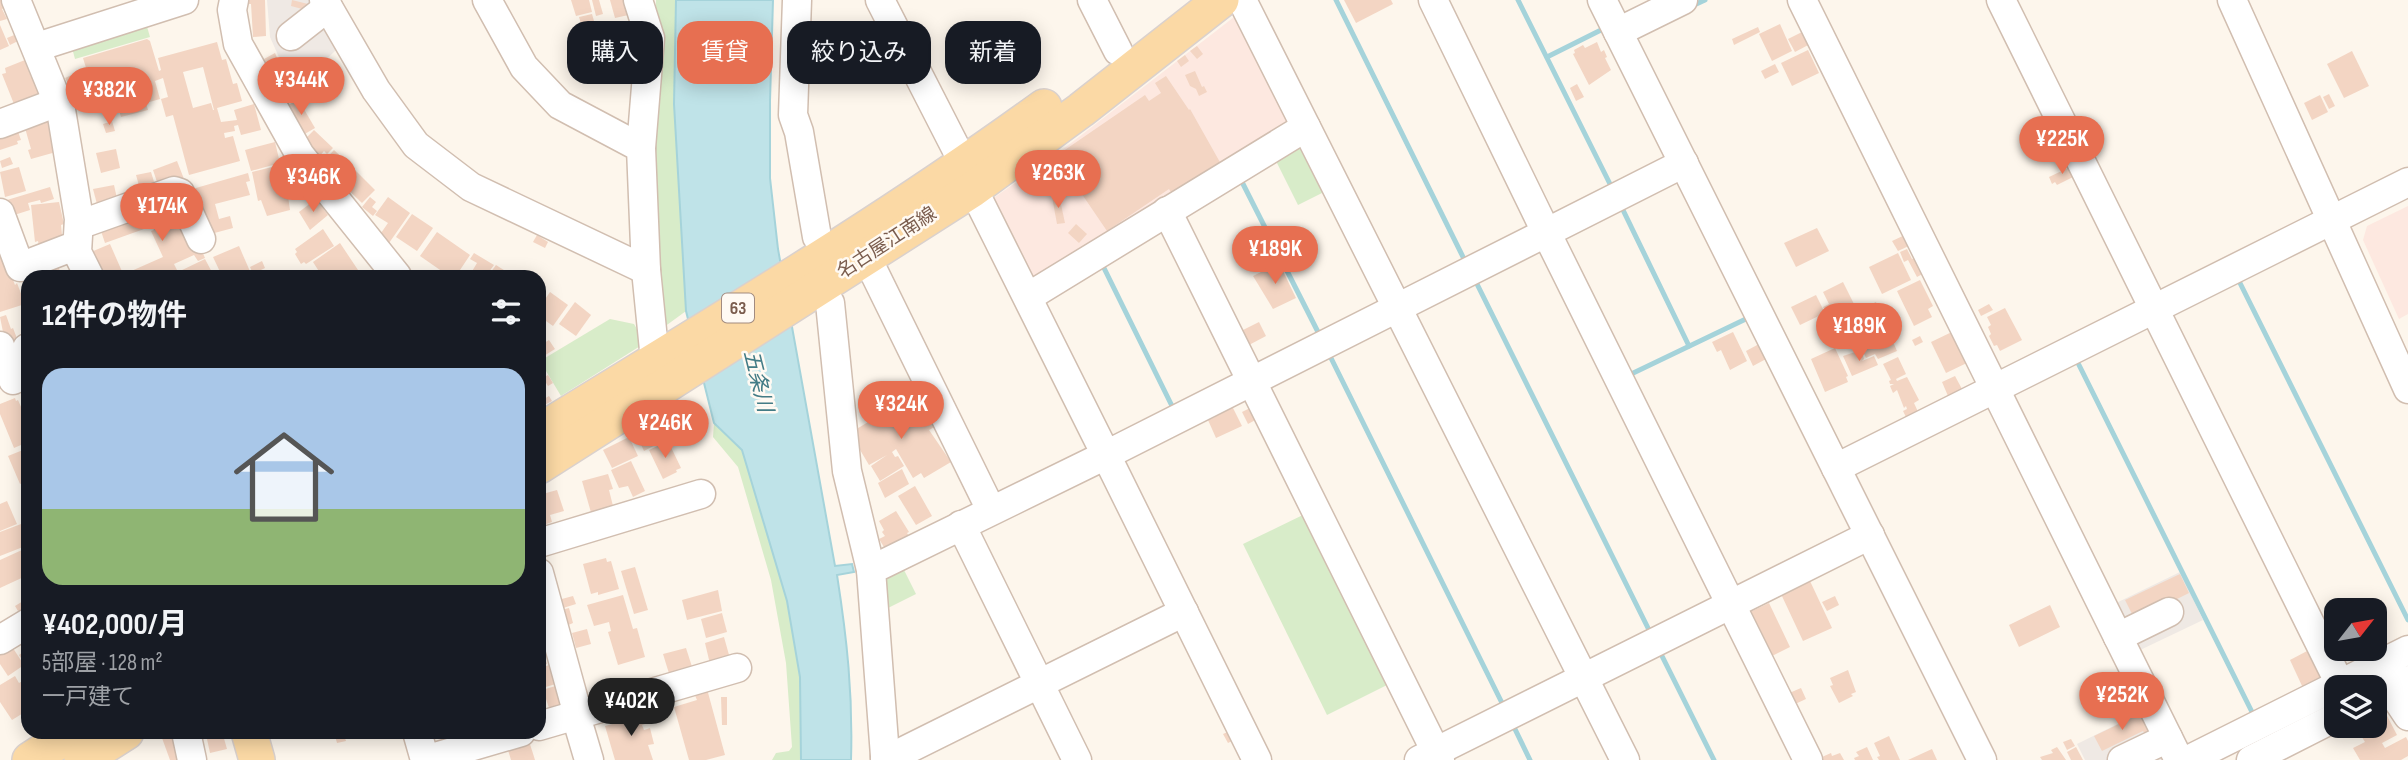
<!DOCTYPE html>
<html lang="ja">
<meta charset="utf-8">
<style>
:root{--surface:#171b24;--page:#242831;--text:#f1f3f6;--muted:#9ea1a6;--line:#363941;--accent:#e76f51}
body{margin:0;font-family:"Sofia Sans Condensed","Noto Sans JP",sans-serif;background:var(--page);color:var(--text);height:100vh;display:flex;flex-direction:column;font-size:26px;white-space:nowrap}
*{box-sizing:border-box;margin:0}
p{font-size:23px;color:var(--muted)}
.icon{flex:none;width:38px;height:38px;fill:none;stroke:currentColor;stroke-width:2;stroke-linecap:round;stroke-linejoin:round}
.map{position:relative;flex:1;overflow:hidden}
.drawer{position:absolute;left:21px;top:270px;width:525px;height:469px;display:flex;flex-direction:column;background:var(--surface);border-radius:21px;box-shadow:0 4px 18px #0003}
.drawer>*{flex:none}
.hud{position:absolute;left:567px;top:21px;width:665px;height:63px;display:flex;gap:14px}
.needle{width:46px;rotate:59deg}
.fabs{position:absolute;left:2324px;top:598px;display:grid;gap:14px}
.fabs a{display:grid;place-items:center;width:63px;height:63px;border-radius:14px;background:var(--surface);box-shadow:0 4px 18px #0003;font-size:35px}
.price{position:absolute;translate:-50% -60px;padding:0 16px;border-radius:24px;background:var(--accent);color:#fff;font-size:23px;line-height:46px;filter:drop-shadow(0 2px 4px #0008)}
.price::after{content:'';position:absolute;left:50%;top:42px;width:21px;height:16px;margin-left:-10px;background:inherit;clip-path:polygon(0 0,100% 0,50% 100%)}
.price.selected{background:#222;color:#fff}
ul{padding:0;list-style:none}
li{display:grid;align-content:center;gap:14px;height:371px;padding:0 21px}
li+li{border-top:2px solid var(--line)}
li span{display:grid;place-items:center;height:217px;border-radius:21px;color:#555}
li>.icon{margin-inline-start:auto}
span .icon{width:126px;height:126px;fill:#fffc;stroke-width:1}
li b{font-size:30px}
h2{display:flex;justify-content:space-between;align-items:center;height:84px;padding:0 21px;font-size:30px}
.pill{padding:0 24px;border-radius:21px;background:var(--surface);box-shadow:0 4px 18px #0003;font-size:24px;line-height:63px}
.pill.selected{background:var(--accent);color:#fff}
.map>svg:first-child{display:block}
.commercial{fill:#fde8e0}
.industrial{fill:#efe9e4}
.green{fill:#d8ecc9}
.water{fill:#bfe3e8;stroke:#a5d3da;stroke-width:2}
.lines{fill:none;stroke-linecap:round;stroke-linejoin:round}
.stream{stroke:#a5d3da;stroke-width:5}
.building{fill:#f3d5c3;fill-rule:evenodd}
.minor-casing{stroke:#d1beb0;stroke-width:31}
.major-casing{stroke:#dad1cd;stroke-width:38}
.minor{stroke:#fff;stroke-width:28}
.major{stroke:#fbd9a5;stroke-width:35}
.labels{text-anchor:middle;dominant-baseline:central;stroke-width:5;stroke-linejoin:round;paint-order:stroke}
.shield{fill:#fffaf3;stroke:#a28b7f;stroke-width:2}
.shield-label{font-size:18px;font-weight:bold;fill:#7a5c4d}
.street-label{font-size:19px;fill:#7a5c4d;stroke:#fffaf3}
.water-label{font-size:21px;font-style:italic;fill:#437c86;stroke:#fffaf3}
</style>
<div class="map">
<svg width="2408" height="760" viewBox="0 0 2408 760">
<rect width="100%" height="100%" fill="#fdf6ec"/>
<g class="commercial">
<path d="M1238,14L1294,119L1109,237L1029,279L992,199L1053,157Z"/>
<path d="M2408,206V314L2399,319L2363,240L2367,226Z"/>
</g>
<g class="industrial">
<path d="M267,0H315L339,47L294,91L270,37Z"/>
<path d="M2180,572L2203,620L2136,652L2112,605Z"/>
<path d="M2146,710L2166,760H2085L2077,744Z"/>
</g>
<g class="green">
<path d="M656,0H676L674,104L686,311L660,330L648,155L655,53Z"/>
<path d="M146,23L150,37L75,59L71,44Z"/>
<path d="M1298,139L1332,188L1298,205L1273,155Z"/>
<path d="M610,319L634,324L645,343L561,396L540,361Z"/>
<path d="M714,423L742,450L787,601L800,677L801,760H772L776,753L789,751L792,747L786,663L771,580L738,467L713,437Z"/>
<path d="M1309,512L1393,682L1327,715L1243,544Z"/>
<path d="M902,566L916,594L884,610L885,574Z"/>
</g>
<path class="water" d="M676,0H773L770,101V178L778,249L835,566L852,564L854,572L837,575C847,639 853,695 851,760H801L800,677L787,601L742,450L714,423L686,311L674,104Z"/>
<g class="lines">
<g class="stream">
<path d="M1336,0L1465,261"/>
<path d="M1518,0L1610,184"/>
<path d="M1692,6L1705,0"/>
<path d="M1547,57L1607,27"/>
<path d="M1240,178L1319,334"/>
<path d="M1623,210L1689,346"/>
<path d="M1103,266L1172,406"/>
<path d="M1476,282L1651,634"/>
<path d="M2240,283L2408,620"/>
<path d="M1329,354L1505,709"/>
<path d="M2079,365L2252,712"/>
<path d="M1627,376L1750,317"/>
<path d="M1659,650L1714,760"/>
<path d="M1512,723L1530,760"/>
</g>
</g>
<g class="building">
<path d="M0,0H5L8,7L2,9L7,19L0,21Z"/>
<path d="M248,0H265L266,36L253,37L251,4H247Z"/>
<path d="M292,0L308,4L306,10L291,6Z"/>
<path d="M571,0H589L592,12L576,16Z"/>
<path d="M592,0H599L603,14L596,16Z"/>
<path d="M610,0H629L633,14L615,18Z"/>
<path d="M1344,0H1391L1393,4L1356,23Z"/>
<path d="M592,14L596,28L602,27L606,40L588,47L579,17Z"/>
<path d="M817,24L821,32L807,39L803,30Z"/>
<path d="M1780,24L1792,51L1772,61L1759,34Z"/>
<path d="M0,25L9,46L0,50Z"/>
<path d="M1758,27L1760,32L1734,45L1732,39Z"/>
<path d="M1806,30L1812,43L1795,52L1788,39Z"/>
<path d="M19,33L22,39L10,45L7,38Z"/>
<path d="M641,35L643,55L615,59L612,42L628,40V37Z"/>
<path d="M147,39L150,41L159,71L161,70L158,58L217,42L222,60L226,59L233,84L237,83L242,101L217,108L221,122L237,120L234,110L254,104L261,130L241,135L238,125L234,126L235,131L224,133L225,138L233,136L240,161L189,175L173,115L166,117L161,99L168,97L163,78L155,81L160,99L146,103L148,110L121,117L119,110L104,115L97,93L94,94L83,58ZM203,67L214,110H213L211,103L193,108L183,72Z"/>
<path d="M1597,42L1601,52L1604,50L1607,57L1605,58L1611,70L1589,85L1573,54L1575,53L1574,50L1583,45L1585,48Z"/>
<path d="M1197,46L1203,54L1197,59L1190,51Z"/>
<path d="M1808,50L1819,73L1792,86L1781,63Z"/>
<path d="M2352,51L2369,86L2344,98L2327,64Z"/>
<path d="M275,53L278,60L274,62L277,68L282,66L295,93L282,99L264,59Z"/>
<path d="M1185,55L1189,61L1181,67L1177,61Z"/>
<path d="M25,60L31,77L35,75L41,92L14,104L2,74L6,73L5,68Z"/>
<path d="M1775,64L1779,72L1765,79L1761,71Z"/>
<path d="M1195,71L1202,87L1204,86L1207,92L1199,96L1196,89L1190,86L1185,75Z"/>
<path d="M76,73L81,83L71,89L65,78Z"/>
<path d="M1166,76L1189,110L1190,109L1221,164L1172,194L1169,189L1107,231L1056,156L1145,95L1149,101L1161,93L1155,83Z"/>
<path d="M1577,84L1584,97L1576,101L1570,88Z"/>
<path d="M2329,94L2335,106L2329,109L2323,97Z"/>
<path d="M2320,95L2328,112L2312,120L2304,103Z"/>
<path d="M298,99L315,128L303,135L287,106Z"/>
<path d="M46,114L56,152L31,159L28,150L31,149L23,121Z"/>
<path d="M112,121L115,131L106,133L103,124Z"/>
<path d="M16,126L21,140L17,141L18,144L0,150V129Z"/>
<path d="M314,130L333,148L327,154L324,151L318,158L302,142Z"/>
<path d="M275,142L280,163L251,171L245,150Z"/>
<path d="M116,149L120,168L101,173L96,153Z"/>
<path d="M334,150L350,165L341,174L337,171L332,177L320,165Z"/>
<path d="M10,157L13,164L2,168L0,161Z"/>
<path d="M177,161L184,179L159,188L153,170Z"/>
<path d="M280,165L282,173L291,170L307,187L302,192L288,196L290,210L267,216L261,200L258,201L252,172Z"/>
<path d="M19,167L26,191L5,197L0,172Z"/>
<path d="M2070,167L2075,176L2057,185L2055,182L2052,184L2049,177Z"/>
<path d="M353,168L375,190L362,203L340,182Z"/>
<path d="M151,172L155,185L140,189L136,175Z"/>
<path d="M248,173L250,181L246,182L250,195L215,204L219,219L230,216L233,228L207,235L189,190Z"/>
<path d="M114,185L118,203L98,208L93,189Z"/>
<path d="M50,187L54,199L41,203L40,200L28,203L30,210L11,216L7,200Z"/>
<path d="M1059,195L1065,223L1057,224L1052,197Z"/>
<path d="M370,197L376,202L372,207L377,211L373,216L362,207Z"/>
<path d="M388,197L410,213L389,243L379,236L388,223L375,215Z"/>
<path d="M316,199L328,215L310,230L299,212Z"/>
<path d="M59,202L64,224L61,225L63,245L40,253L38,241L35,242L31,205Z"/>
<path d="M173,205L198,242L205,258L198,261L194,255L174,264L178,272L205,259L214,276H172L170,274L164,276H131L129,272L163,257L151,231L154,230L150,222L142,226L144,229L105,243L99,225L137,212L140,220Z"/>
<path d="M412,214L433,228L417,251L396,237Z"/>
<path d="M1076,224L1087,234L1079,243L1068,233Z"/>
<path d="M1817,228L1829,251L1796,267L1784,243Z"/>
<path d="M323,229L334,246L306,264L304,262L301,264L295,254L297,252L295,249Z"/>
<path d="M437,232L470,255L456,276L445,270L443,272L420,256Z"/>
<path d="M1907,234L1913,244L1898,251L1892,241Z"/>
<path d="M537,235L548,242L545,248L533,242Z"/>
<path d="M340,243L362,276H322L313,262Z"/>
<path d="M110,244L124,276H101L91,252Z"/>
<path d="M239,246L252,276H222L213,257Z"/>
<path d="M1907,249L1912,259L1920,255L1928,271L1917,277L1908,260L1904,262L1900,252Z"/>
<path d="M474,253L494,265L486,276H476L471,273L477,263L470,259Z"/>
<path d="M1898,253L1911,280L1882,294L1869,267Z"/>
<path d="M4,256L15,285L17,283L25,304L0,312V257Z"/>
<path d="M262,261L265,268L253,274L250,267Z"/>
<path d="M56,262L61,273L63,272L65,276H40L37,269Z"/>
<path d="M1279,263L1296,298L1273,309L1253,276Z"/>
<path d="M496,265L507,272L504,276H488Z"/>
<path d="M1920,280L1933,306L1928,309L1932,317L1914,326L1897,291Z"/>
<path d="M1843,282L1856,308L1836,318L1830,308L1825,310L1823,307L1829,304L1823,292Z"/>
<path d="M550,292L568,305L553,326L539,316V308Z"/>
<path d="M1816,295L1825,313L1800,325L1791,307Z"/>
<path d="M575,302L591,315L576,336L559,324Z"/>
<path d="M1876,302L1897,351L1878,359L1875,354L1866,358L1847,315Z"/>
<path d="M1989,304L1993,310L1981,316L1978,310Z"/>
<path d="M2005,308L2022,340L2000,351L1997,345L1994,346L1989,336L1991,334L1988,327L1991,325L1987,317Z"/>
<path d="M6,315L11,329L13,328L24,357L0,333L3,332L0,317Z"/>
<path d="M1259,322L1266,336L1249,345L1241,331Z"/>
<path d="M1956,330L1971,361L1946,373L1931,342Z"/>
<path d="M1733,332L1747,361L1730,370L1721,350L1717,352L1712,342Z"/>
<path d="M1920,336L1923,342L1915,346L1912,340Z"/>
<path d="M541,338L544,343L549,340L555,349L539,359V340Z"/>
<path d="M1759,344L1766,359L1753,366L1746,351Z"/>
<path d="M1835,348L1848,376L1846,377L1848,382L1825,392L1811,359Z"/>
<path d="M1861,350L1864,359L1862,361L1874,356L1878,365L1852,376L1843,356Z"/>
<path d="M1898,357L1906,374L1896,379L1897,381L1907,377L1919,400L1914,403L1919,414L1911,417L1910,415L1906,417L1903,411L1907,409L1906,406L1904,408L1897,390L1893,393L1890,386L1894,384H1890L1889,381L1891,380L1883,364Z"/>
<path d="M541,365L546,374L541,377L539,374V366Z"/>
<path d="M548,375L553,383L548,386L543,378Z"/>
<path d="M1955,376L1962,389L1948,396L1942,382Z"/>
<path d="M916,393L936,426L929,430L951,462L924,478L921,473L913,478L896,449L892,452L895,457L898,456L904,466L880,481L871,466L887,455L869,465L850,433Z"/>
<path d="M549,396L552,401L539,408V402Z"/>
<path d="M15,398L16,401L18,400L28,423V442L14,448L0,414V404Z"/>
<path d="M1231,404L1242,426L1216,438L1208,420L1215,417L1213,413Z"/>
<path d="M1254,406L1259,418L1248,424L1242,412Z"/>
<path d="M658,421L667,439L644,451L635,432Z"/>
<path d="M629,437L638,456L612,468L603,450Z"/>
<path d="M668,441L681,468L676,470L677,472L663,479L649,450Z"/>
<path d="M28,448V481L20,484L8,456Z"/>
<path d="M631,461L645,491L633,497L628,486L619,488L611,470Z"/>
<path d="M902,469L909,484L885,498L878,483Z"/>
<path d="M608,474L613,489L609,490L614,510L592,516L582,481Z"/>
<path d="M915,486L932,516L916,525L898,496Z"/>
<path d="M557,490L564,511L550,515L552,522L541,526L539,515L543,513L539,505V495Z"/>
<path d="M7,501L17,524L0,531V504Z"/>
<path d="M896,511L909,532L907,533L909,536L891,546L889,544L884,547L879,539L885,536L882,532L884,530L879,521Z"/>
<path d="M21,524L28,545L0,556V532Z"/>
<path d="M22,550L28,563V575L0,588V560Z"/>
<path d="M606,558L607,562L611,561L619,589L598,595V592L591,594L583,564Z"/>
<path d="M635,567L648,610L634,614L621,571Z"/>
<path d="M2180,574L2189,593L2135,620L2125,600Z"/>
<path d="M1810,581L1832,628L1803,641L1781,594L1797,583L1798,587Z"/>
<path d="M718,590L722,611L687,620L682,600Z"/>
<path d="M623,595L633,629L637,628L645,657L618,665L608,632L611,631L609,622L594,626L587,605Z"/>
<path d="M573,596L576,604L560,609L558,600Z"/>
<path d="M1835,596L1839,605L1827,611L1822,602Z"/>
<path d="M28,598V606L18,611L15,606Z"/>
<path d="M1769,603L1790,647L1768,658L1748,613Z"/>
<path d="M2050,605L2060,627L2019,647L2009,625Z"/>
<path d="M569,608L573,623L566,626L561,610Z"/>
<path d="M722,613L727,632L706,638L701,619Z"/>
<path d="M587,629L591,644L576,648L572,633Z"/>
<path d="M724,637L731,662L710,664L705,643Z"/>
<path d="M539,639L547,664L539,666Z"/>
<path d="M9,642L24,665L8,676L0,664V648Z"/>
<path d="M686,648L694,673L671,680L663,654Z"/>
<path d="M26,650L28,662L25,664L19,655Z"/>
<path d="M2309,650L2323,679L2303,688L2290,660Z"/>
<path d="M553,664L559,683L539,689V668Z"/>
<path d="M1848,670L1856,692L1851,694L1853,696L1839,703L1830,686L1833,685L1830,678Z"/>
<path d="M15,676L19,683L28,678V710L12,720L0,702V685Z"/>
<path d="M562,684L569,708L551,714L546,699L539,701V691Z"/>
<path d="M1801,688L1806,699L1793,705L1787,694Z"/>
<path d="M707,689L725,755L706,760H689L674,707L697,700L694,693Z"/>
<path d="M721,697H727V725H722Z"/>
<path d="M644,707L645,713L639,714L640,718L646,716L648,723L642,725L644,730L650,728L654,744L648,745L653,760H615L605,726L627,720L625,712Z"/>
<path d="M2383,708L2397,735L2382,743L2385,748L2406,737L2408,741V756L2401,760H2360L2353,748L2365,742L2360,734L2364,732L2362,726L2375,727V712Z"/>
<path d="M2142,713L2151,731L2145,734L2143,731L2102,751L2094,736Z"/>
<path d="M1232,730L1236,739L1228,743L1223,734Z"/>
<path d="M334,732H343L346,741L337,743Z"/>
<path d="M450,732H482L453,743Z"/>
<path d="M176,733L179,760H170L162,738Z"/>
<path d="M223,735L227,749L210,753L207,739Z"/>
<path d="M1889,736L1900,760H1879L1877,757L1880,756L1874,743Z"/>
<path d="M2071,739L2075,746L2067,750L2063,742Z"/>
<path d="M529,741L535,760H511L508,750Z"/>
<path d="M1867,747L1873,760H1855L1854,758L1859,756L1856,752Z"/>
<path d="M2057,747L2066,760H2042L2040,757L2053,753L2051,750Z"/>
<path d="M2076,747L2083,760H2071L2067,752Z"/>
<path d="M1932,749L1937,760H1908Z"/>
<path d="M1831,753L1832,756L1840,753L1844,760H1823L1822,757Z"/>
</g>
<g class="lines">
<g class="minor-casing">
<g id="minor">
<path d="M16,0L61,110L79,219L77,252L89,276"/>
<path d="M234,0L232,10L238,44L300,155L397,276"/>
<path d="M324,0L376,90L416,145L471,187L646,270"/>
<path d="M487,0L524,67L560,105L641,148L646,270L655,360"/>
<path d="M638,0L650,38L641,148"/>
<path d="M797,0L793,115L799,132L817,237"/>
<path d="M880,0L964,164"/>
<path d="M1092,0L1118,51"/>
<path d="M1242,0L1625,760"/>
<path d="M1433,0L1547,234L1808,760"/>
<path d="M1602,0L1836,468L2408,182"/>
<path d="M1802,0L2179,760"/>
<path d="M2001,0L2340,684"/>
<path d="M2232,0L2408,389"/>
<path d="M1618,32L1683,0"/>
<path d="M291,36L328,7"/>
<path d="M37,47L184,0"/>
<path d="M0,124L58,102"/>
<path d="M973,189L1106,455C1298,356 1492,262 1684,163"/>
<path d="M1167,211L1440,760"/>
<path d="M0,213L20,267L77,245"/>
<path d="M79,223L87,222L174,191L180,193L201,239"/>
<path d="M866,256L991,510"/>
<path d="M1028,297L1306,127"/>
<path d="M830,303L847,471L871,570"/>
<path d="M0,346L13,380"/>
<path d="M27,348L28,350"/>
<path d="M1836,468L1982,760"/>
<path d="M961,525L1077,760"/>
<path d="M539,543L701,494"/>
<path d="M539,573L578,715"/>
<path d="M2118,637L2169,612"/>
<path d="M0,640L28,623"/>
<path d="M2390,689L2408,716"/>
<path d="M2375,697L2408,680"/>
<path d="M576,716L589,760"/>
<path d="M539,726L737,668"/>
<path d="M186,732L192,760"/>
<path d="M417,732L425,760L521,732"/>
<path d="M885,756L871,570L1106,455L1257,760"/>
<path d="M885,760V756L896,755L1184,612"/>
<path d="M1419,760L1870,535"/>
<path d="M2122,760L2168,738"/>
<path d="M2188,760L2408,650"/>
<path d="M2251,760L2336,717"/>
</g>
</g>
<g class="major-casing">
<g id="major">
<path d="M539,432C709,327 882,225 1044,107"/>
<path d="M539,466L973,189L1081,110L1221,0"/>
<path d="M249,732L257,760"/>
<path d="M30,760L73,732"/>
<path d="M82,760L126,732"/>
</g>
</g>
<use href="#minor" class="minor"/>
<use href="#major" class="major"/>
</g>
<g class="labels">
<rect class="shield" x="722" y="293.5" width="32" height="29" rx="5"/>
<g class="shield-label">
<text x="738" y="308">63</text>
</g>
<g class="street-label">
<text transform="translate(887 243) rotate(-33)">名古屋江南線</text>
</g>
<g class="water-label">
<text transform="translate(758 381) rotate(76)">五条川</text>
</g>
</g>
</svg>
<div class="fabs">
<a><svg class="needle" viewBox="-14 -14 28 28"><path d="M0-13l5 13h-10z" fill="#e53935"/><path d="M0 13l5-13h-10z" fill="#9ea1a6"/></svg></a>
<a><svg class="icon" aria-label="layers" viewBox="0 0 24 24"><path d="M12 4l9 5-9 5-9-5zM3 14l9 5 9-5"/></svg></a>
</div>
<b class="price" style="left:301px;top:117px">¥344K</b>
<b class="price" style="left:109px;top:127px">¥382K</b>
<b class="price" style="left:2062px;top:176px">¥225K</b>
<b class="price" style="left:1058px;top:210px">¥263K</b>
<b class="price" style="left:313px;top:214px">¥346K</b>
<b class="price" style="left:162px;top:243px">¥174K</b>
<b class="price" style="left:1275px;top:286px">¥189K</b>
<b class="price" style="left:1859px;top:363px">¥189K</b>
<b class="price" style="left:901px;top:441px">¥324K</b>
<b class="price" style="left:665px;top:460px">¥246K</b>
<b class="price" style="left:2122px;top:732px">¥252K</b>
<b class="price selected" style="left:631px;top:738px">¥402K</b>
<div class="hud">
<a class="pill">購入</a>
<a class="pill selected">賃貸</a>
<a class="pill">絞り込み</a>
<a class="pill">新着</a>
</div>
<section class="drawer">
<h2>12件の物件<svg class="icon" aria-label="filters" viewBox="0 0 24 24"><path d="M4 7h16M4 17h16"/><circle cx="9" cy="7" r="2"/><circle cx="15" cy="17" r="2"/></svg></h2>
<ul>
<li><span style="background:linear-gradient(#a9c7e8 65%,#8fb573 0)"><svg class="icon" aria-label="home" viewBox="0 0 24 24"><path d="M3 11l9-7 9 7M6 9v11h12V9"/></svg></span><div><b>¥402,000/月</b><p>5部屋 · 128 m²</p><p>一戸建て</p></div></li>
</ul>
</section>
</div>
